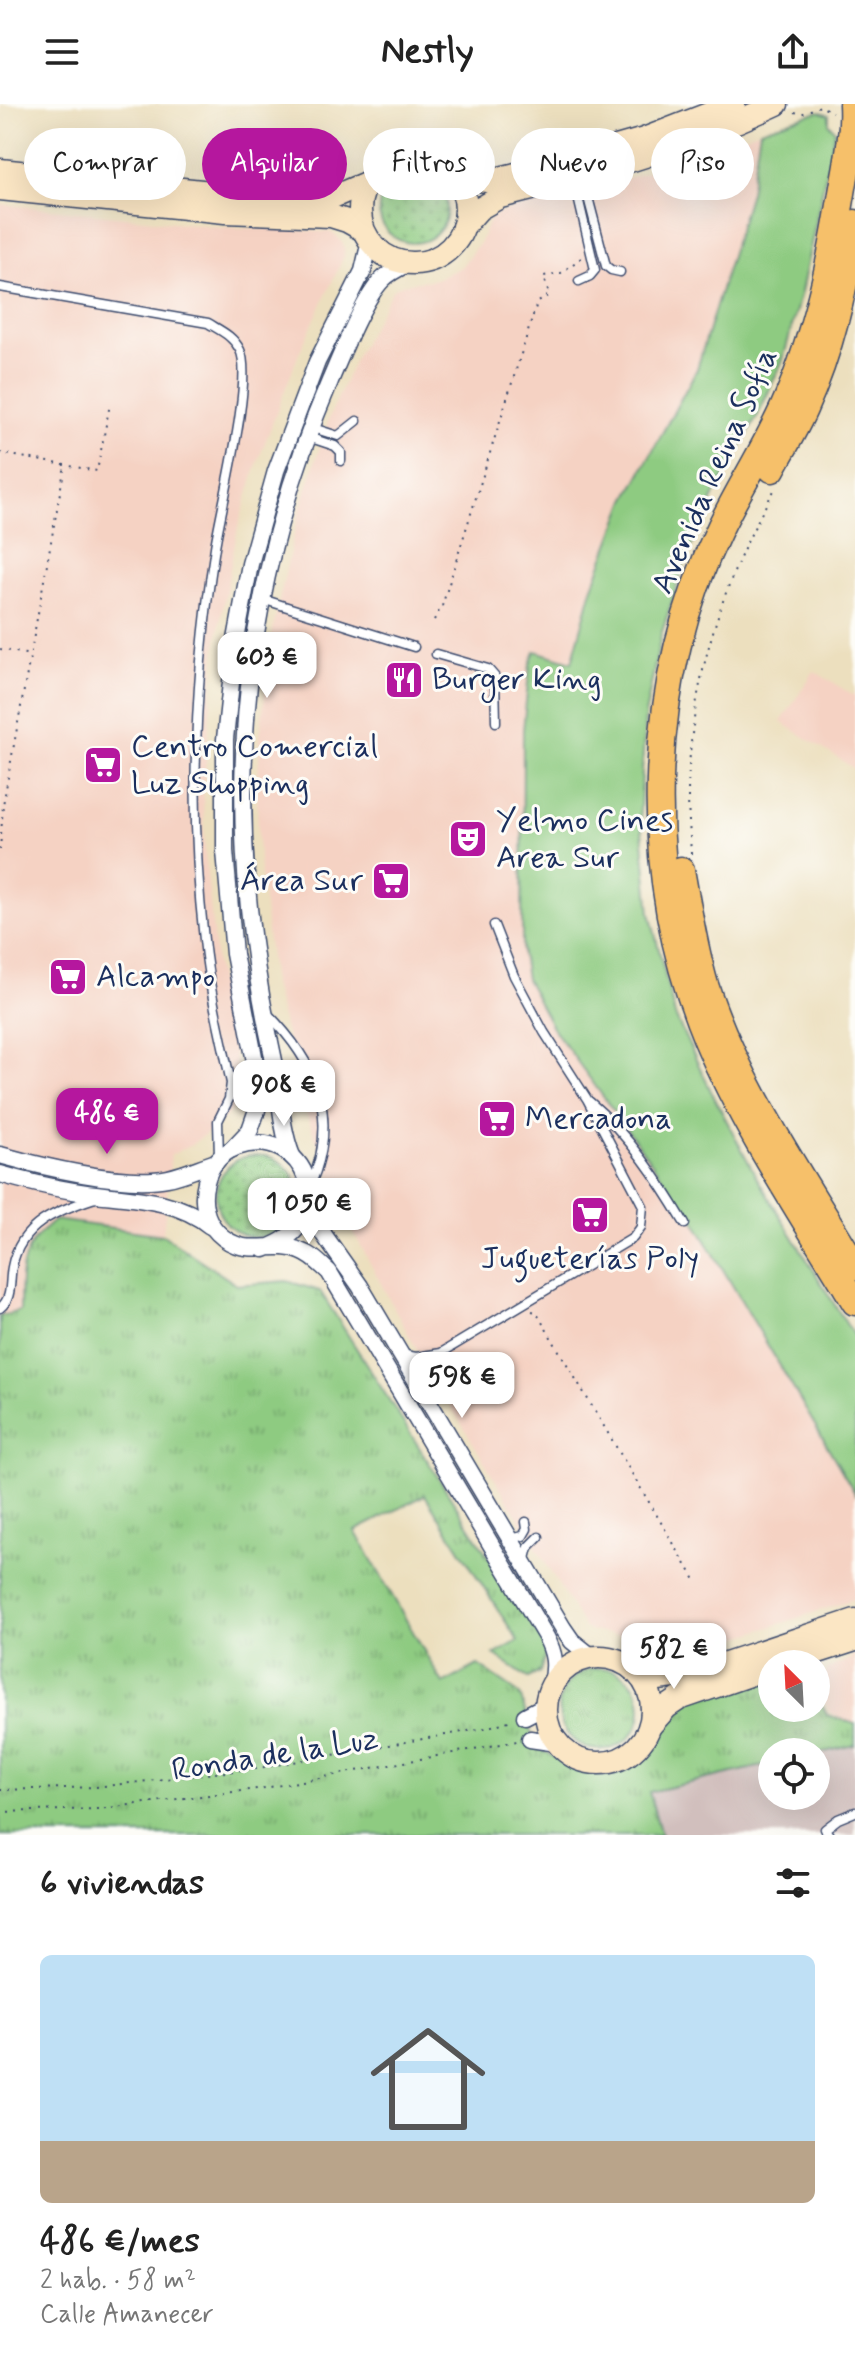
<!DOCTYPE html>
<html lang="es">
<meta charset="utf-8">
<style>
:root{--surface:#fff;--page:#f6f6f6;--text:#222;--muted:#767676;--accent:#b5179e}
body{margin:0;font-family:Mynerve,sans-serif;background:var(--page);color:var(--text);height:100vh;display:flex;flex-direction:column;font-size:30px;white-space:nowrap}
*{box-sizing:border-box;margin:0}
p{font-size:26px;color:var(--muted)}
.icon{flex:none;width:44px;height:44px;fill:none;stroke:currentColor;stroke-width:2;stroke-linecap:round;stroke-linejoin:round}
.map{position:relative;height:1731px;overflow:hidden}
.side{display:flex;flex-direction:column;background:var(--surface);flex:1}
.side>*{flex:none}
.guide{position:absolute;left:24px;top:24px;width:808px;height:72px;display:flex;gap:16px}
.needle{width:52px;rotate:336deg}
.fabs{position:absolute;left:758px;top:1546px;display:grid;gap:16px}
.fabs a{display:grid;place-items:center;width:72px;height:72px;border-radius:50%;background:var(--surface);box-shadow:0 8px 32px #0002;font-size:40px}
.price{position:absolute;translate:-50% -68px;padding:0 18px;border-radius:16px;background:#fff;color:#222;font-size:26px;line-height:52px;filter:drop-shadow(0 2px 4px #0008)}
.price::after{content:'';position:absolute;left:50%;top:48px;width:24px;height:18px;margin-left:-12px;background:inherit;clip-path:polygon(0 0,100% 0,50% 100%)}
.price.on{background:var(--accent);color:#fff}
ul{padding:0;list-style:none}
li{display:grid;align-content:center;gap:16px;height:424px;padding:0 40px}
li span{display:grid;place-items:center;height:248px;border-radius:12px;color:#555}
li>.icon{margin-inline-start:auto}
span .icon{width:144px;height:144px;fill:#fffc;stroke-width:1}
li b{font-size:34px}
h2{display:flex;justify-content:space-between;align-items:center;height:96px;padding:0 40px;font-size:34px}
.chip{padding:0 28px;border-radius:36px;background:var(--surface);box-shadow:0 8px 32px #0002;font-size:28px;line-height:72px}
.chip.on{background:var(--accent);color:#fff}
header{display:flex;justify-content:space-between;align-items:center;height:104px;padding:0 40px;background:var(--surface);font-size:36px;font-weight:800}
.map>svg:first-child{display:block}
.built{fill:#f5d2c3}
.industrial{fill:#d1bfbd}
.grass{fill:url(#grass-tufts);stroke:#547d70;stroke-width:2}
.park{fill:#8ecb81;stroke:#547d70;stroke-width:2}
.garden{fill:url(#garden-dots);stroke:#547d70;stroke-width:2}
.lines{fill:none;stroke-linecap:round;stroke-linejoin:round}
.lane-casing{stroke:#3a496c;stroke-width:11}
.street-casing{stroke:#3a496c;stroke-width:19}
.secondary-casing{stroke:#3a496c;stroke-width:25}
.primary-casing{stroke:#3a496c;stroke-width:29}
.path{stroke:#3a496c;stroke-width:2;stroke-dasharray:2 6;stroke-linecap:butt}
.lane{stroke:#fff;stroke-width:8}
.street{stroke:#fff;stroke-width:16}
.secondary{stroke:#fbe6c4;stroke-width:22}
.primary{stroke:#f6c06b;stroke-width:26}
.labels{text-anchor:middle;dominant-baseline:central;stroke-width:6;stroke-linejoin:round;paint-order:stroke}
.street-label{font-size:32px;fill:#1b2f5e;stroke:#fdfcf7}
.poi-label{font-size:32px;fill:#1b2f5e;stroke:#fdfcf7;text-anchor:start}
</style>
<header><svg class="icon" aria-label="menu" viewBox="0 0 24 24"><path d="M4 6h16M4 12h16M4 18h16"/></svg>Nestly<svg class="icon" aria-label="share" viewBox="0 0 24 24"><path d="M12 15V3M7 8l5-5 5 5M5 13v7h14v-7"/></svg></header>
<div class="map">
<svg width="855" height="1731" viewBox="0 0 855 1731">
<defs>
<pattern id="grass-tufts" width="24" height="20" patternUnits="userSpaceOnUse" patternTransform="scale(2)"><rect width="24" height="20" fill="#8ecb81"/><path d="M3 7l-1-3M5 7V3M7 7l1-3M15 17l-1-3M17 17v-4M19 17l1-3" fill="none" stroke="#73a56d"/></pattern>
<pattern id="garden-dots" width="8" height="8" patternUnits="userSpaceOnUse" patternTransform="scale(2)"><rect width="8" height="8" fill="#8ecb81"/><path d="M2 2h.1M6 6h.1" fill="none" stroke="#73a56d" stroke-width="1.8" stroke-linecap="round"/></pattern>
</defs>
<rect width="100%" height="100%" fill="#fdfcf7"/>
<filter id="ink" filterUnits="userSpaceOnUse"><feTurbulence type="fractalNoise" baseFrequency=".0125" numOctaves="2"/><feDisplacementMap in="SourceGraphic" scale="16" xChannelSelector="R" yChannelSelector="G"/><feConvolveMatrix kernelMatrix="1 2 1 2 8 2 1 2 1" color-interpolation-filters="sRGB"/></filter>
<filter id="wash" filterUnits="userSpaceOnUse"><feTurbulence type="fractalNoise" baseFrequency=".006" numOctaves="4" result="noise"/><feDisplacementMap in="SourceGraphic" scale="32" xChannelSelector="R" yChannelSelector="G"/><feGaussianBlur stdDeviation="1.8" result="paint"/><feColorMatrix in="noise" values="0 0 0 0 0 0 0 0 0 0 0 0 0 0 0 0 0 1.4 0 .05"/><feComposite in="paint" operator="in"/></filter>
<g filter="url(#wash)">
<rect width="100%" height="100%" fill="#ecdfbe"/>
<g class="built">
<path d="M760,26L750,88L697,265L626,396L592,485L572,559L535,548L523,626L522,851L552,923L695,1118L855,1389V1495L673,1555H664L630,1533L590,1527L584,1523L414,1241L348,1118L307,1012L273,880L259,756L257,692L260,633L272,528L298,412L329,314L356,252L393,185L403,180L436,175L461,163L480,138L489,117L498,109L635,72L703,49Z"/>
<path d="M0,100L221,123L330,128L338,133L344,142V152L299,249L258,357L238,423L216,540L203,691L205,748L216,859L240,981L238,998L225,1014L208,1028L191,1041L171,1051L163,1131L55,1116L32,1138L21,1160L20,1207L0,1212Z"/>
<path d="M814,567L853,591L855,588V665L781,618Z"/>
<path d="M855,1550V1622L829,1608L820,1586L828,1565L852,1554L851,1551Z"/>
</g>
<path class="industrial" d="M855,1641V1731H661L649,1688L772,1660V1692H816V1650Z"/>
<g class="grass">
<path d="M55,1116L163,1131L237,1181L287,1177L320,1187L547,1545L540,1568L528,1574L494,1551L518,1537L425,1391L355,1427L443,1580L478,1561L520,1590L535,1642L563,1658L600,1672L635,1656L676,1599L772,1568V1604H816V1589L827,1611L855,1620V1641L816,1650L772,1648V1660L649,1688L661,1731H0V1212L20,1207C21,1165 18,1145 55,1116Z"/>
<circle cx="600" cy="1605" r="41"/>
</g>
<path class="park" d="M819,7L829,11V20L835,26L801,188L783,256L757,313L716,388L685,457L661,531L645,611L640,706L650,809L675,912L712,989L757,1074L855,1234V1389L695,1118L552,923L526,875L522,851L523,626L530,560L535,547L572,558L592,485L626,396L697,265L750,88L760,26Z"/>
<g class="garden">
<circle cx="413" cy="105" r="34"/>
<circle cx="257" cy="1092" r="41"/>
</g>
</g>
<g filter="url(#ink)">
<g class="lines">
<g class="lane-casing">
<g id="lane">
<path d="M583,74L606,162L611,166L620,168"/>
<path d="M574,76L595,166L590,172L579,177"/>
<path d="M0,183L208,219C221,227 233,232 240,246C254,274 221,404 215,443C194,575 189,703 204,836C209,884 221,932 231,979L229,995L218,1017L219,1053"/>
<path d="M313,324L338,332L357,317"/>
<path d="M308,333L335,342L341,348V357"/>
<path d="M262,495L414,543"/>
<path d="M436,550L488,565L495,573L496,618"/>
<path d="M267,909C316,958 340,1012 311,1080"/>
<path d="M590,998C629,1031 659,1076 685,1120"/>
<path d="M0,1204C13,1194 9,1178 12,1163C20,1120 58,1106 95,1094"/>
<path d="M400,1250L416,1253L441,1249L633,1134L641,1123L643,1102L587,995L544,928L514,872L494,821"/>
<path d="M508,1431L515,1434L523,1432L527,1425L526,1418"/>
<path d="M525,1459L529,1443L539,1433"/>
<path d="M829,1731L825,1725L838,1715L855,1708"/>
</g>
</g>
<g class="street-casing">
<g id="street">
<path d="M232,1045L250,1026L257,1006L260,983L234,850L225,747V635L235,541L250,460L276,367L317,258L363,167L370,137"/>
<path d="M0,1051C44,1063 123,1083 168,1074C184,1071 200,1063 216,1058"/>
<path d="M292,1052C279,1019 281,986 273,952C221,716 235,499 330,277C342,249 363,195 383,175C390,168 399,164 409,159"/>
<path d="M0,1070C24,1077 49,1083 73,1087C119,1095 172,1091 210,1122"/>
<path d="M309,1097L324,1131L360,1182L563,1524L572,1537L592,1553"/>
<path d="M264,1145C345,1118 305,1019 237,1043C221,1049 210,1062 206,1078C201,1096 205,1116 218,1129C245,1156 272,1135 300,1147C312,1151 320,1160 329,1168L546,1533C555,1550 556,1561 552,1580"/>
<path d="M525,1612L546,1601"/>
<path d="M530,1635L557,1639"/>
</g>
</g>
<g class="secondary-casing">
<g id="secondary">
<circle cx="413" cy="106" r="53"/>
<path d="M0,66L221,89L317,93H333L368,78"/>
<path d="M454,73L487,77L553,61L644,35L734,0"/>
<path d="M0,85L225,108L331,112L347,117L363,126"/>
<path d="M463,123L479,105L500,93C596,70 687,42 777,0"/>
<circle cx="599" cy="1606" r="53"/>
<path d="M781,1560L855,1536"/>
<path d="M637,1567L658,1575L690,1571L855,1516"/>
<path d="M651,1621L667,1603L679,1595L772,1563"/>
</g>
</g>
<g class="primary-casing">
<g id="primary">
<path d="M852,0C854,32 846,64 841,95C830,163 815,230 788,293C769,339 741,380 720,424C644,581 640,775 707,936C746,1028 804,1113 855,1198"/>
<path d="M772,365C783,345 795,325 804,305C831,246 845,182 855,119"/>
<path d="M681,766C688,804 694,843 705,881C736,978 803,1075 855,1162"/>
</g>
</g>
<g class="path">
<path d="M795,8L801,10L820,2L832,8"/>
<path d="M0,349L97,367L110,300"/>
<path d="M434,516L442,502L537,199L549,191L544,172L561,169L581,154"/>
<path d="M0,545L30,551"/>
<path d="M0,746L3,701L65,361"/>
<path d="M691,750C690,730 688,709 688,689C690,581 721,478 775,385"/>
<path d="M532,1207L536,1208L697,1479"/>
<path d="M0,1686L96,1683L259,1664L485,1624L512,1616"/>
<path d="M0,1708L99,1705L265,1684L517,1637"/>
</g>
<use href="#lane" class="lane"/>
<use href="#street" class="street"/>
<use href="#secondary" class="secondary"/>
<use href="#primary" class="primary"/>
</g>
</g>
<defs>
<g id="restaurant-square" transform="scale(2)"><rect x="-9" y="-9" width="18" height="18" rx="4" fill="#b5179e" stroke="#fdfcf7"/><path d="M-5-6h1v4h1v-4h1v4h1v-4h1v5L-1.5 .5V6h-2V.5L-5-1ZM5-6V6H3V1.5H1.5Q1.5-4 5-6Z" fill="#fff"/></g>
<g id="supermarket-square" transform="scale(2)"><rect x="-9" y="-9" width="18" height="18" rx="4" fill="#b5179e" stroke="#fdfcf7"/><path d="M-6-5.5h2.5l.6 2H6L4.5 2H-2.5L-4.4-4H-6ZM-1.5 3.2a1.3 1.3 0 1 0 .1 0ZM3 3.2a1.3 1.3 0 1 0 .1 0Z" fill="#fff"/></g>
<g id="theatre-square" transform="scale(2)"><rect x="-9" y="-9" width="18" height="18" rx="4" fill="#b5179e" stroke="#fdfcf7"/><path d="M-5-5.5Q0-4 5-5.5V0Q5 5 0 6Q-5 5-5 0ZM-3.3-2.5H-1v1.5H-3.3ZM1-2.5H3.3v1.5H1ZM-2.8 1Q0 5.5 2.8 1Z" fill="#fff"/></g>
</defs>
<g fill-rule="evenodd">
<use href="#restaurant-square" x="404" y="576"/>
<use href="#supermarket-square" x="103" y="661"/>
<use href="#theatre-square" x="468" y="735"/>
<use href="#supermarket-square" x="391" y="777"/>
<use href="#supermarket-square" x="68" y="873"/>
<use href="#supermarket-square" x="497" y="1015"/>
<use href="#supermarket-square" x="590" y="1111"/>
</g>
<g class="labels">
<g class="street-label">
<text transform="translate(715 367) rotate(-66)">Avenida Reina Sofía</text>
<text transform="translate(275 1651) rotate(-9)">Ronda de la Luz</text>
</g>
<g class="poi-label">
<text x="432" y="576">Burger King</text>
<text x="131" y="643">Centro Comercial<tspan x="131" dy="37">Luz Shopping</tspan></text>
<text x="496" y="717">Yelmo Cines<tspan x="496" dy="37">Area Sur</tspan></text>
<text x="363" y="777" text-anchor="end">Área Sur</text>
<text x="96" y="873">Alcampo</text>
<text x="525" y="1015">Mercadona</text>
<text x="590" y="1155" text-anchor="middle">Jugueterías Poly</text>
</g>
</g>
</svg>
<div class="fabs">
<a><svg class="needle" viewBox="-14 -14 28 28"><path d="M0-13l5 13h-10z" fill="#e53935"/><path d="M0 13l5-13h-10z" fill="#767676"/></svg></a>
<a><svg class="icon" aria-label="locate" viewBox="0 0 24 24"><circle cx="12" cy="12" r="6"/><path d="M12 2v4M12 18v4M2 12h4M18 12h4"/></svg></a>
</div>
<b class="price" style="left:267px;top:596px">603 €</b>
<b class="price" style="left:284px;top:1024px">908 €</b>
<b class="price on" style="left:107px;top:1052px">486 €</b>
<b class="price" style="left:309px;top:1142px">1 050 €</b>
<b class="price" style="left:462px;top:1316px">598 €</b>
<b class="price" style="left:674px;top:1587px">582 €</b>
<div class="guide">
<a class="chip">Comprar</a>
<a class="chip on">Alquilar</a>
<a class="chip">Filtros</a>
<a class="chip">Nuevo</a>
<a class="chip">Piso</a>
</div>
</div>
<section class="side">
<h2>6 viviendas<svg class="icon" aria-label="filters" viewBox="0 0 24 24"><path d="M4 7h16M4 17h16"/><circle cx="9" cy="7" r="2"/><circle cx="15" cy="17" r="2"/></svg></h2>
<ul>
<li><span style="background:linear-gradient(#bfe0f5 75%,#b9a48a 0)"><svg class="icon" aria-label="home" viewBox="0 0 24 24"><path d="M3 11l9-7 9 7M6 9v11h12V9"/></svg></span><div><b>486 €/mes</b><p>2 hab. · 58 m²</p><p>Calle Amanecer</p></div></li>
</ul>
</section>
